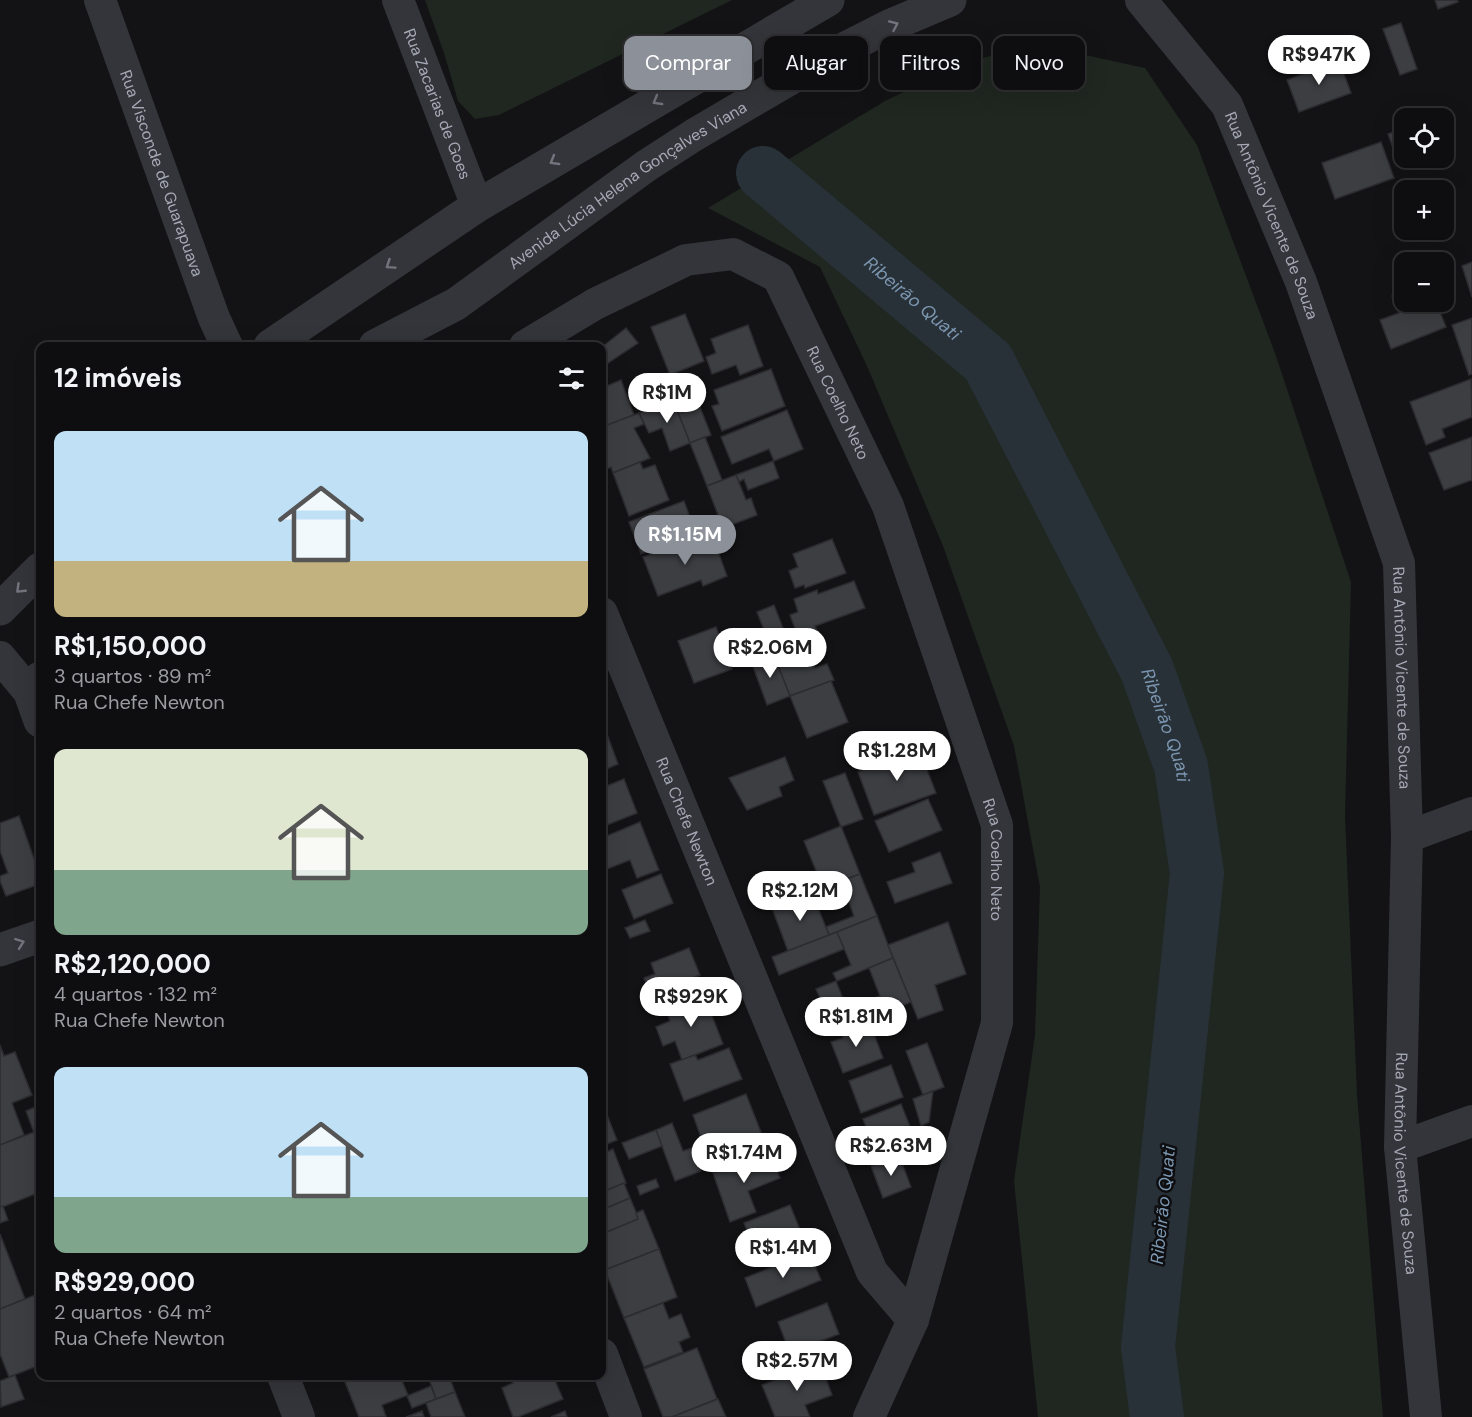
<!DOCTYPE html>
<html lang="pt">
<meta charset="utf-8">
<style>
:root{--surface:#0e0e10;--page:#1c1c1e;--text:#f1f3f6;--muted:#9b9c9f;--line:#2e2e30;--accent:#8c9099}
body{margin:0;font-family:"DM Sans",sans-serif;background:var(--page);color:var(--text);height:100vh;display:flex;flex-direction:column;font-size:22px;white-space:nowrap}
*{box-sizing:border-box;margin:0}
p{font-size:20px;color:var(--muted)}
.icon{flex:none;width:33px;height:33px;fill:none;stroke:currentColor;stroke-width:2;stroke-linecap:round;stroke-linejoin:round}
.map{position:relative;flex:1;overflow:hidden}
.sheet{position:absolute;left:36px;top:342px;width:570px;height:1038px;display:flex;flex-direction:column;background:var(--surface);border-radius:12px;box-shadow:0 6px 24px #0002,0 0 0 2px var(--line)}
.sheet>*{flex:none}
.guide{position:absolute;left:624px;top:36px;width:570px;height:54px;display:flex;gap:12px}
.buttons{position:absolute;left:1394px;top:108px;display:grid;gap:12px}
.buttons a{display:grid;place-items:center;width:60px;height:60px;border-radius:12px;background:var(--surface);box-shadow:0 6px 24px #0002,0 0 0 2px var(--line);font-size:30px}
.price{position:absolute;translate:-50% -51px;padding:0 14px;border-radius:21px;background:#fff;color:#222;font-size:20px;line-height:39px;filter:drop-shadow(0 2px 3px #0008)}
.price::after{content:'';position:absolute;left:50%;top:36px;width:18px;height:14px;margin-left:-9px;background:inherit;clip-path:polygon(0 0,100% 0,50% 100%)}
.price.active{background:var(--accent);color:#fff}
ul{padding:0;list-style:none}
li{display:grid;align-content:center;gap:12px;height:318px;padding:0 18px}
li span{display:grid;place-items:center;height:186px;border-radius:12px;color:#555}
li>.icon{margin-inline-start:auto}
span .icon{width:108px;height:108px;fill:#fffc;stroke-width:1}
li b{font-size:26px}
h2{display:flex;justify-content:space-between;align-items:center;height:72px;padding:0 18px;font-size:26px}
.tag{padding:0 21px;border-radius:12px;background:var(--surface);box-shadow:0 6px 24px #0002,0 0 0 2px var(--line);font-size:21px;line-height:54px}
.tag.active{background:var(--accent);color:#fff}
.map>svg:first-child{display:block}
.green{fill:#1f2720}
.lines{fill:none;stroke-linecap:round;stroke-linejoin:round}
.river{stroke:#293138;stroke-width:54}
.building{fill:#3d3e42;stroke:#2d2d31;stroke-width:1.5}
.minor{stroke:#34353a;stroke-width:32}
.tertiary{stroke:#34353a;stroke-width:33}
.oneway{stroke:#72757e}
.labels{text-anchor:middle;dominant-baseline:central;stroke-width:5;stroke-linejoin:round;paint-order:stroke}
.street-label{font-size:16px;fill:#a5a9b5;stroke:#0e0e10}
.water-label{font-size:18px;font-style:italic;fill:#7b96b0;stroke:#0e0e10}
</style>
<div class="map">
<svg width="1472" height="1417" viewBox="0 0 1472 1417">
<rect width="100%" height="100%" fill="#131315"/>
<g class="green">
<path d="M425,0H732L499,115L475,119L458,101L445,56Z"/>
<path d="M1039,45L1145,68L1197,145L1276,356L1351,582L1345,816L1357,1094L1383,1417H1038L1014,1181L1035,1035L1040,887L1014,746L943,546L867,366L820,267L708,208L885,101L969,61Z"/>
</g>
<g class="lines">
<path class="river" id="s1" d="M763,173L988,362L1147,670L1181,766L1197,873L1148,1347L1157,1417"/>
</g>
<g class="building">
<path d="M1435,0H1457L1458,2L1438,9Z"/>
<path d="M1401,23L1417,69L1400,75L1383,29Z"/>
<path d="M1339,60L1351,93L1299,112L1287,80Z"/>
<path d="M1404,128V157L1397,159L1388,134Z"/>
<path d="M1381,142L1394,178L1335,199L1322,163Z"/>
<path d="M1472,262V297L1462,266Z"/>
<path d="M1404,291V302H1415L1418,308L1436,302L1446,327L1391,349L1380,320L1399,313L1392,296Z"/>
<path d="M685,314L704,361L670,375L651,327Z"/>
<path d="M1472,318V374L1469,375L1452,325Z"/>
<path d="M748,325L763,366L740,375L736,365L712,374L706,357L716,353L711,339Z"/>
<path d="M626,328L638,343L602,367V347Z"/>
<path d="M771,369L785,406L722,431L712,406L719,404L714,390Z"/>
<path d="M1471,379L1472,417L1442,429L1445,437L1426,445L1410,402Z"/>
<path d="M621,380L634,415L602,427V388Z"/>
<path d="M694,392L711,435L690,443L673,400Z"/>
<path d="M654,398L658,406L648,409L645,401Z"/>
<path d="M673,400L690,443L670,451L662,428L649,433L639,413Z"/>
<path d="M787,410L803,449L774,461L769,449L732,464L721,437Z"/>
<path d="M639,413L644,424L634,428L650,458L613,473L611,467L602,471V427Z"/>
<path d="M705,437L722,480L707,486L690,443Z"/>
<path d="M1472,437V480L1444,490L1429,453Z"/>
<path d="M773,461L779,478L748,490L744,479L739,482L736,475Z"/>
<path d="M640,462L643,469L655,465L669,500L629,516L613,473Z"/>
<path d="M736,475L746,500L751,498L757,515L723,528L707,486Z"/>
<path d="M684,501L696,534L641,554L629,522Z"/>
<path d="M698,537L702,548L715,543L727,576L703,586L701,580L658,596L643,557Z"/>
<path d="M832,539L846,573L805,588L804,585L795,588L789,571L798,567L793,554Z"/>
<path d="M854,581L865,608L815,626L819,635L800,642L790,615L798,612L794,599L817,590L818,594Z"/>
<path d="M774,605L790,646L773,653L757,612Z"/>
<path d="M716,627L732,669L694,683L678,641Z"/>
<path d="M804,641L815,668L827,664L834,680L790,696L773,653Z"/>
<path d="M773,653L790,696L767,705L751,661Z"/>
<path d="M831,681L848,722L807,738L790,696Z"/>
<path d="M604,726L618,764L602,771V727Z"/>
<path d="M919,749L936,793L874,815L858,772Z"/>
<path d="M785,757L794,780L779,787L782,796L747,810L729,778Z"/>
<path d="M845,773L863,819L841,827L823,781Z"/>
<path d="M624,779L637,813L602,827V781L604,787Z"/>
<path d="M928,799L942,830L889,852L875,821Z"/>
<path d="M19,816L40,876V884L6,896L0,881V876L8,873L0,851V823Z"/>
<path d="M640,822L659,870L637,878L630,860L602,871V838Z"/>
<path d="M841,826L860,874L823,888L804,841Z"/>
<path d="M940,852L952,883L895,903L887,882L915,872L912,863Z"/>
<path d="M661,874L673,903L634,919L622,890Z"/>
<path d="M860,874L877,916L829,935L826,927L854,916L841,881Z"/>
<path d="M812,893L829,935L788,951L772,908Z"/>
<path d="M877,916L893,958L837,981L833,973L851,965L837,932Z"/>
<path d="M645,920L650,931L630,938L625,928Z"/>
<path d="M948,922L966,974L935,985L943,1010L918,1019L888,945Z"/>
<path d="M837,932L844,949L779,975L772,957Z"/>
<path d="M689,948L700,975L651,995L644,978L655,974L651,963Z"/>
<path d="M893,958L911,1002L860,1022L853,1006L880,996L869,968Z"/>
<path d="M836,981L843,999L824,1007L816,989Z"/>
<path d="M704,995L723,1044L682,1060L675,1041L663,1046L656,1027L670,1021L666,1010Z"/>
<path d="M854,1025L857,1032L871,1026L883,1058L843,1073L831,1042L843,1038L840,1030Z"/>
<path d="M927,1043L944,1087L923,1095L906,1051Z"/>
<path d="M0,1045L4,1056L15,1052L32,1095L12,1103L24,1135L0,1145Z"/>
<path d="M729,1048L742,1079L684,1101L670,1064L695,1055L698,1060Z"/>
<path d="M891,1065L903,1097L861,1113L849,1081Z"/>
<path d="M933,1091L929,1122L921,1126L913,1099Z"/>
<path d="M746,1094L766,1145L732,1159L725,1143L712,1148L708,1138L702,1140L693,1115Z"/>
<path d="M602,1102L617,1140L602,1146Z"/>
<path d="M901,1104L917,1144L878,1159L863,1119Z"/>
<path d="M40,1105V1149L26,1111Z"/>
<path d="M672,1123L683,1151L692,1148L701,1171L675,1181L656,1130Z"/>
<path d="M656,1130L662,1146L629,1159L622,1143Z"/>
<path d="M34,1132L40,1149V1192L0,1208V1145Z"/>
<path d="M613,1149L626,1183L602,1192V1154Z"/>
<path d="M769,1151L780,1178L748,1191L756,1212L730,1222L713,1173Z"/>
<path d="M899,1155L911,1187L883,1198L871,1166Z"/>
<path d="M656,1179L659,1187L640,1195L637,1186Z"/>
<path d="M624,1183L630,1198L602,1210V1192Z"/>
<path d="M630,1198L639,1219L602,1234V1210Z"/>
<path d="M790,1205L807,1247L761,1265L744,1223Z"/>
<path d="M3,1206L8,1220L0,1223V1207Z"/>
<path d="M643,1210L659,1249L605,1270L602,1260V1234L638,1219L636,1213Z"/>
<path d="M0,1234L25,1299L0,1309Z"/>
<path d="M659,1249L677,1297L624,1318L605,1270Z"/>
<path d="M809,1252L821,1280L756,1307L745,1278Z"/>
<path d="M40,1293V1365L9,1377L0,1354V1309Z"/>
<path d="M663,1303L669,1319L681,1314L690,1337L679,1342L683,1352L644,1367L624,1318Z"/>
<path d="M827,1303L839,1334L790,1353L778,1322Z"/>
<path d="M697,1348L717,1399L672,1417H663L644,1369Z"/>
<path d="M820,1362L832,1395L805,1405L810,1417H775L762,1385Z"/>
<path d="M15,1375L24,1399L1,1407L0,1381Z"/>
<path d="M363,1376H400L408,1395L382,1405L386,1417H359L345,1382Z"/>
<path d="M428,1376H449L455,1392L436,1399Z"/>
<path d="M510,1376H553L563,1399L518,1417H513L502,1388L513,1383Z"/>
<path d="M431,1386L436,1399L412,1408L407,1396Z"/>
<path d="M455,1392L465,1417H431L426,1403Z"/>
<path d="M718,1399L726,1417H672Z"/>
<path d="M422,1411L424,1417H406Z"/>
<path d="M565,1411L567,1417H551Z"/>
</g>
<g class="lines">
<g class="minor">
<path id="s2" d="M100,0L214,318L227,346"/>
<path id="s3" d="M398,0L477,206"/>
<path id="s4" d="M1141,0L1227,105L1301,282L1399,563L1407,837L1400,1147L1426,1417"/>
<path id="s5" d="M525,346L595,304L686,260L733,254L778,277L888,506L997,825V1023L913,1320L869,1417"/>
<path id="s6" d="M602,613L872,1272L913,1320"/>
<path d="M0,657L30,693"/>
<path d="M1407,837L1472,813"/>
<path d="M1400,1147L1472,1121"/>
<path d="M602,1354L626,1417"/>
<path d="M283,1376L299,1417"/>
</g>
<g class="tertiary">
<path d="M270,346L477,206L828,0"/>
<path id="s7" d="M375,346L456,304L646,166L694,135L822,60L889,26L950,0"/>
<path d="M0,609L40,569"/>
<path d="M40,678L30,693L40,721"/>
<path d="M0,950L40,936"/>
</g>
</g>
<defs><path id="oneway-chevron" d="M-2-3.5L2.5 0L-2 3.5" fill="none" stroke-width="1.6" stroke-linecap="round" stroke-linejoin="round" transform="scale(1.5)"/></defs>
<g class="oneway">
<use href="#oneway-chevron" transform="translate(894 25) rotate(-24)"/>
<use href="#oneway-chevron" transform="translate(657 101) rotate(150)"/>
<use href="#oneway-chevron" transform="translate(554 161) rotate(150)"/>
<use href="#oneway-chevron" transform="translate(390 265) rotate(146)"/>
<use href="#oneway-chevron" transform="translate(20 589) rotate(136)"/>
<use href="#oneway-chevron" transform="translate(20 943) rotate(-20)"/>
</g>
<g class="labels">
<g class="street-label">
<text stroke="none"><textPath href="#s3" startOffset="111">Rua Zacarias de Goes</textPath></text>
<text stroke="none"><textPath href="#s2" startOffset="184">Rua Visconde de Guarapuava</textPath></text>
<text stroke="none"><textPath href="#s7" startOffset="300">Avenida Lúcia Helena Gonçalves Viana</textPath></text>
<text stroke="none"><textPath href="#s4" startOffset="255">Rua Antônio Vicente de Souza</textPath></text>
<text stroke="none"><textPath href="#s5" startOffset="420">Rua Coelho Neto</textPath></text>
<text stroke="none"><textPath href="#s4" startOffset="740">Rua Antônio Vicente de Souza</textPath></text>
<text stroke="none"><textPath href="#s6" startOffset="225">Rua Chefe Newton</textPath></text>
<text stroke="none"><textPath href="#s5" startOffset="906">Rua Coelho Neto</textPath></text>
<text stroke="none"><textPath href="#s4" startOffset="1226">Rua Antônio Vicente de Souza</textPath></text>
</g>
<g class="water-label">
<text stroke="none"><textPath href="#s1" startOffset="195">Ribeirão Quati</textPath></text>
<text stroke="none"><textPath href="#s1" startOffset="699">Ribeirão Quati</textPath></text>
<text transform="translate(1163 1205) rotate(-84)">Ribeirão Quati</text>
</g>
</g>
</svg>
<div class="buttons">
<a><svg class="icon" aria-label="locate" viewBox="0 0 24 24"><circle cx="12" cy="12" r="6"/><path d="M12 2v4M12 18v4M2 12h4M18 12h4"/></svg></a>
<a>+</a>
<a>−</a>
</div>
<b class="price" style="left:1319px;top:86px">R$947K</b>
<b class="price" style="left:667px;top:424px">R$1M</b>
<b class="price active" style="left:685px;top:566px">R$1.15M</b>
<b class="price" style="left:770px;top:679px">R$2.06M</b>
<b class="price" style="left:897px;top:782px">R$1.28M</b>
<b class="price" style="left:800px;top:922px">R$2.12M</b>
<b class="price" style="left:691px;top:1028px">R$929K</b>
<b class="price" style="left:856px;top:1048px">R$1.81M</b>
<b class="price" style="left:891px;top:1177px">R$2.63M</b>
<b class="price" style="left:744px;top:1184px">R$1.74M</b>
<b class="price" style="left:783px;top:1279px">R$1.4M</b>
<b class="price" style="left:797px;top:1392px">R$2.57M</b>
<div class="guide">
<a class="tag active">Comprar</a>
<a class="tag">Alugar</a>
<a class="tag">Filtros</a>
<a class="tag">Novo</a>
</div>
<section class="sheet">
<h2>12 imóveis<svg class="icon" aria-label="filters" viewBox="0 0 24 24"><path d="M4 7h16M4 17h16"/><circle cx="9" cy="7" r="2"/><circle cx="15" cy="17" r="2"/></svg></h2>
<ul>
<li><span style="background:linear-gradient(#bfe0f5 70%,#c2b280 0)"><svg class="icon" aria-label="home" viewBox="0 0 24 24"><path d="M3 11l9-7 9 7M6 9v11h12V9"/></svg></span><div><b>R$1,150,000</b><p>3 quartos · 89 m²</p><p>Rua Chefe Newton</p></div></li>
<li><span style="background:linear-gradient(#dfe7d0 65%,#7fa58c 0)"><svg class="icon" aria-label="home" viewBox="0 0 24 24"><path d="M3 11l9-7 9 7M6 9v11h12V9"/></svg></span><div><b>R$2,120,000</b><p>4 quartos · 132 m²</p><p>Rua Chefe Newton</p></div></li>
<li><span style="background:linear-gradient(#bfe0f5 70%,#7fa58c 0)"><svg class="icon" aria-label="home" viewBox="0 0 24 24"><path d="M3 11l9-7 9 7M6 9v11h12V9"/></svg></span><div><b>R$929,000</b><p>2 quartos · 64 m²</p><p>Rua Chefe Newton</p></div></li>
</ul>
</section>
</div>
